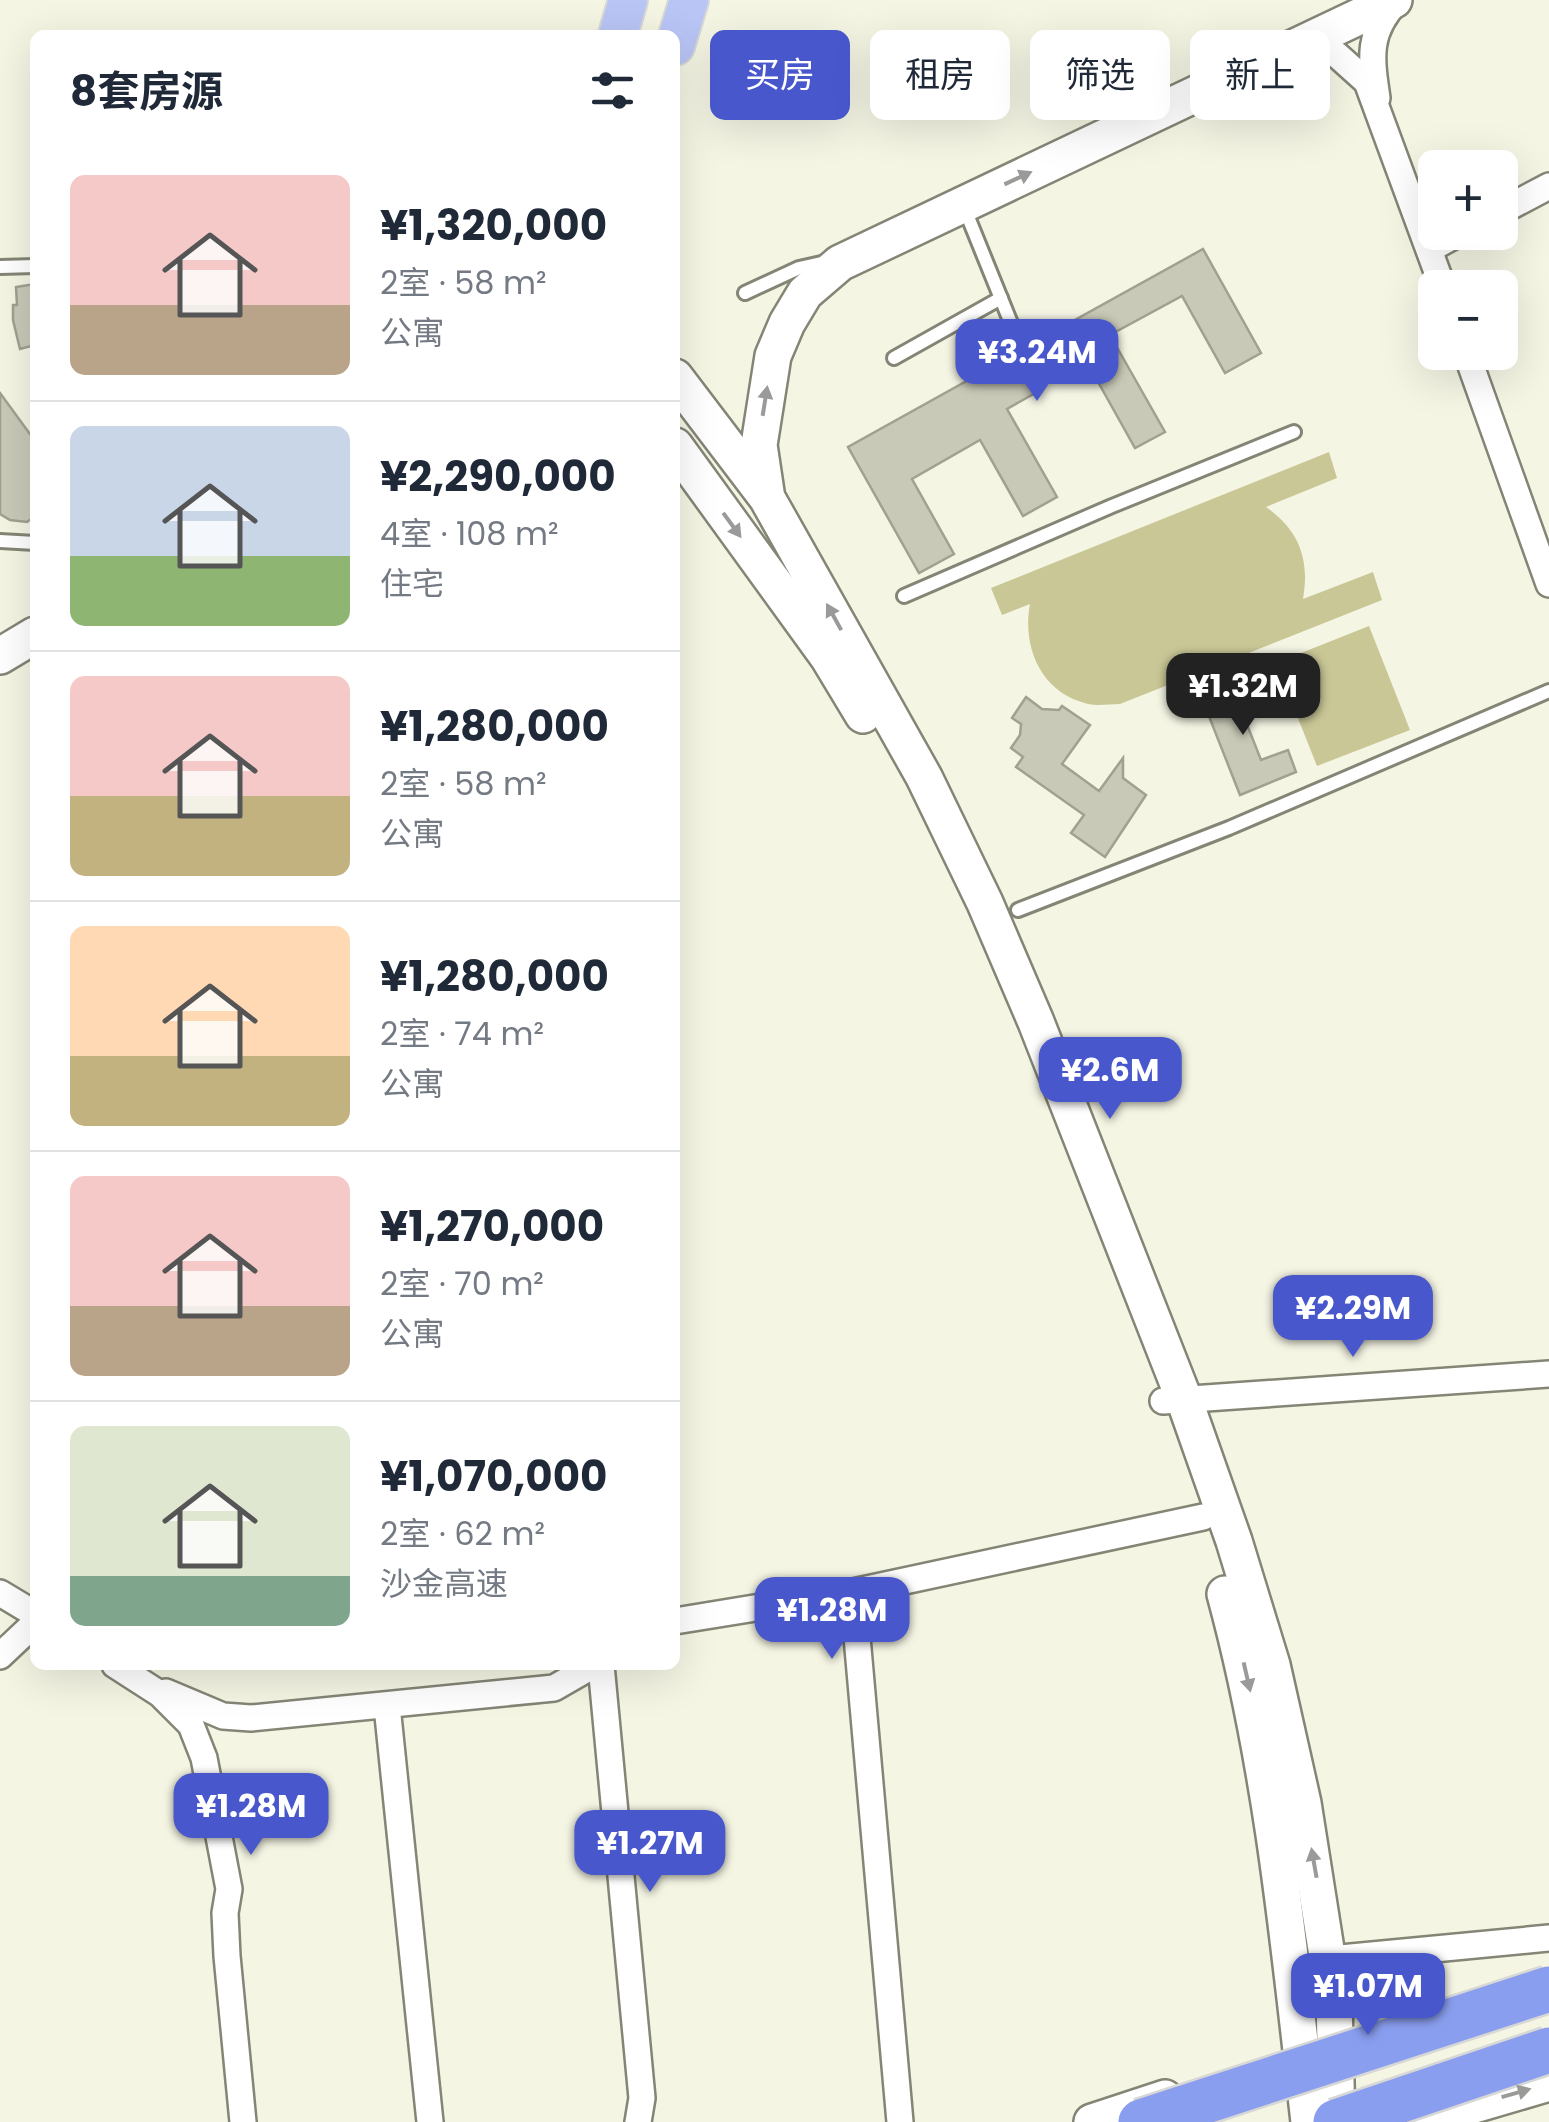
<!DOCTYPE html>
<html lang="zh">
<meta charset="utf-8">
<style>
:root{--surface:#fff;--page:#f6f6f7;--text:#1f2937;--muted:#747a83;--line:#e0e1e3;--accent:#4858cc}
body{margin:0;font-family:Poppins,"Noto Sans SC",sans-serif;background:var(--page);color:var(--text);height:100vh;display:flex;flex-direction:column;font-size:38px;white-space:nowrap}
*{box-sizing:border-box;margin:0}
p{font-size:32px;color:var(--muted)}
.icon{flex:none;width:55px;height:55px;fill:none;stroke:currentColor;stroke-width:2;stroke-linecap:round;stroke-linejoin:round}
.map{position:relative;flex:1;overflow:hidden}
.panel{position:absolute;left:30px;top:30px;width:650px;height:1640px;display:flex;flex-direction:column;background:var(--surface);border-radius:15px;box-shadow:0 10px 40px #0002}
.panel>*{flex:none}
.guide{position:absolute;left:710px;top:30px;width:688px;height:90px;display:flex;gap:20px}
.controls{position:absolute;left:1418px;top:150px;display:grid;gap:20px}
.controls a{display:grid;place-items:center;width:100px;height:100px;border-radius:15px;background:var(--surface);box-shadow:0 10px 40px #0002;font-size:50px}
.price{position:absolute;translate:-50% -85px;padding:0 22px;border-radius:20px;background:var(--accent);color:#fff;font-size:32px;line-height:65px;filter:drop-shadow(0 2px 5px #0008)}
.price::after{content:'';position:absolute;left:50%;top:60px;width:30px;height:22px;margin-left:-15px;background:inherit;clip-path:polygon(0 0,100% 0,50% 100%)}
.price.selected{background:#222;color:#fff}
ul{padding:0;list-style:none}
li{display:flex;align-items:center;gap:30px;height:250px;padding:0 40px}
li+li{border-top:2px solid var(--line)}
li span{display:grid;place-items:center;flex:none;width:280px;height:200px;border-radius:15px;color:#555}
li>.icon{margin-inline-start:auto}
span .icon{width:120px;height:120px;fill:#fffc;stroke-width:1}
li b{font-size:42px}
h2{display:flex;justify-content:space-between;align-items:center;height:120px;padding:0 40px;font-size:42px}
.pill{padding:0 35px;border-radius:15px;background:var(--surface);box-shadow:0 10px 40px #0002;font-size:35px;line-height:90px}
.pill.selected{background:var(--accent);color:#fff}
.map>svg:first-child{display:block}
.green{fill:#c9c796}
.building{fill:#c9c9b8;stroke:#a1a191;stroke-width:2.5}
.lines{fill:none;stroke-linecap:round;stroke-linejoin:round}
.lane-casing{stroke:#858576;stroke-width:18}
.street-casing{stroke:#858576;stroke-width:30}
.secondary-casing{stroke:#858576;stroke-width:40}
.primary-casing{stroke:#d7d7d6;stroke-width:42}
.lane{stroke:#fff;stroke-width:12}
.street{stroke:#fff;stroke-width:25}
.secondary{stroke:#fff;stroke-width:35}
.primary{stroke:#b9c5f5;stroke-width:38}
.highway-bridge-casing{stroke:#d7d7d6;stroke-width:50;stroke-linecap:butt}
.highway-bridge{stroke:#8a9eef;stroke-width:45}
.oneway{fill:#9a9a98}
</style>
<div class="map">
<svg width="1549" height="2122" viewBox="0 0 1549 2122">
<rect width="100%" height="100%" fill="#f5f5e4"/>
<g class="green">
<path d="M1329,452L1337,478L1266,507C1299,530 1310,559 1303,599L1373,572L1382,600L1120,704C1110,704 1098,706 1088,704C1040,693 1022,646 1030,604L1002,615L991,588Z"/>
<path d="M1369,626L1410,730L1317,766L1276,663Z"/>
</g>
<g class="building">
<path d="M1203,249L1261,353L1225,373L1182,296L1110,335L1165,432L1135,448L1074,339L1023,367L1037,392L1007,409L1057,497L1023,516L980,440L912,479L954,554L919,573L848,447L1017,353L1024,352L1028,346Z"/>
<path d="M35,284V345L20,349L13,320V305H17L16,287Z"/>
<path d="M0,393L35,441V516L27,522L10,520L0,514Z"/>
<path d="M1253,675L1260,693L1238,702L1261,760L1288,750L1296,772L1240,795L1201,696Z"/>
<path d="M1026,697L1042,709L1059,710L1062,706L1090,725L1062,764L1099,791L1123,758V778L1146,795L1105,857L1071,833L1084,815L1016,767L1023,757L1011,748L1020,735L1021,724L1012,718Z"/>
</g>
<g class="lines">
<g class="lane-casing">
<g id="lane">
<path d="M964,207L1019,343"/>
<path d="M0,267L35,266"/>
<path d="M745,293L799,268L826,262"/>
<path d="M894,358L1001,298"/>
<path d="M0,541L35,543"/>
<path d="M904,596L1112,506L1294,432"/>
<path d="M1018,910L1229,828L1549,691"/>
</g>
</g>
<g class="street-casing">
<g id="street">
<path d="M1297,45L1319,47L1337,55L1367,82L1443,288"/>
<path d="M1377,98C1371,58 1367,32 1397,1"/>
<path d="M1500,212L1549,186"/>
<path d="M1430,249L1461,232"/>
<path d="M1466,352L1549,584"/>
<path d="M1163,1401L1549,1374"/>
<path d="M0,1593L35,1614"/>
<path d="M675,1621L853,1592"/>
<path d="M0,1656L35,1623"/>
<path d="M115,1665L160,1694L191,1725L204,1758L229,1889L225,1913L227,1956L243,2122"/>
<path d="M601,1665L642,2098L638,2122"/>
<path d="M166,1692L223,1716L251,1718L554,1688L594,1665"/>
<path d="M387,1706L430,2122"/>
<path d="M1330,1959L1549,1938"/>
<path d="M900,2122L853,1592L1203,1517"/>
</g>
</g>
<g class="secondary-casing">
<g id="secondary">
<path d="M675,377L767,498L924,777L985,903L1036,1022L1184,1399L1234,1541L1272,1665L1303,1803L1334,2000L1337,2122"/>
<path d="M675,446L828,657L863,715"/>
<path d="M766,492L759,445L773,356L787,323L805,293L840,263L1394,0"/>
<path d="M0,656L35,635"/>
<path d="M1225,1594C1272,1766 1289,1945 1309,2122"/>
<path d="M1092,2122L1165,2098"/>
<path d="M1416,2122L1549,2083"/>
</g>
</g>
<g class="primary-casing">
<g id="primary">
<path d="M618,35L628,0"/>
<path d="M675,46L689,0"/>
</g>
</g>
<use href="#lane" class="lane"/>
<use href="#street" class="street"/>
<use href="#secondary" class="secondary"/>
<use href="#primary" class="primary"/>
<g class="highway-bridge-casing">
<g id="highway-bridge">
<path d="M1141,2122L1549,1989"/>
<path d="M1336,2122L1549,2050"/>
</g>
</g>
<use href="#highway-bridge" class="highway-bridge"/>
</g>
<defs><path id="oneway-solid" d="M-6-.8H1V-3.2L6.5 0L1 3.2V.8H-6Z" transform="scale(2.5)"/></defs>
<g class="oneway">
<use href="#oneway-solid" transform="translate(1018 178) rotate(-25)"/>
<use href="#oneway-solid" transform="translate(765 401) rotate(-81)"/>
<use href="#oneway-solid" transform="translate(732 525) rotate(54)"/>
<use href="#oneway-solid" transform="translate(834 617) rotate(-119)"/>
<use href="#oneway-solid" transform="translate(1247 1677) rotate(77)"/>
<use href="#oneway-solid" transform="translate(1314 1863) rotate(-100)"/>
<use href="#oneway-solid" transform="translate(1516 2093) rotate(-16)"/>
</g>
</svg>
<div class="controls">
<a>+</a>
<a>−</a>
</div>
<b class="price" style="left:1037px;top:404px">¥3.24M</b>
<b class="price selected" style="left:1243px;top:738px">¥1.32M</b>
<b class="price" style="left:1110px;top:1122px">¥2.6M</b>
<b class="price" style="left:1353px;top:1360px">¥2.29M</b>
<b class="price" style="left:832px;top:1662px">¥1.28M</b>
<b class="price" style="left:251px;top:1858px">¥1.28M</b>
<b class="price" style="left:650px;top:1895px">¥1.27M</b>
<b class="price" style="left:1368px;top:2038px">¥1.07M</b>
<div class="guide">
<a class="pill selected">买房</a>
<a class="pill">租房</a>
<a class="pill">筛选</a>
<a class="pill">新上</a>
</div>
<section class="panel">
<h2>8套房源<svg class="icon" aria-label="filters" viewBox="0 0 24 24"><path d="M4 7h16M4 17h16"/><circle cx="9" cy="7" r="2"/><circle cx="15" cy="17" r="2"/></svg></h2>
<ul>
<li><span style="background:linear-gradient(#f6c9c9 65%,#b9a48a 0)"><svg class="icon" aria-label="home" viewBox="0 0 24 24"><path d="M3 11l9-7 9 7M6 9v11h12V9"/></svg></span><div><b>¥1,320,000</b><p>2室 · 58 m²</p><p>公寓</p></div></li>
<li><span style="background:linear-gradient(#c9d6e8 65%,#8fb573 0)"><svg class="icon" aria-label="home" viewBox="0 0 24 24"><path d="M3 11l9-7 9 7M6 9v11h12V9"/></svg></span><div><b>¥2,290,000</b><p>4室 · 108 m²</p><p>住宅</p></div></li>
<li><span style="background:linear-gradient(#f6c9c9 60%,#c2b280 0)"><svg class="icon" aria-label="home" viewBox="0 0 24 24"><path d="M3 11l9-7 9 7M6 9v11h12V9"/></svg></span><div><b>¥1,280,000</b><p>2室 · 58 m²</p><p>公寓</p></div></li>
<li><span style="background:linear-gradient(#ffd9b3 65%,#c2b280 0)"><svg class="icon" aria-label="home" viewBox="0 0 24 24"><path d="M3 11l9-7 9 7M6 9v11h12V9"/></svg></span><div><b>¥1,280,000</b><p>2室 · 74 m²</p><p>公寓</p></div></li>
<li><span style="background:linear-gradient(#f6c9c9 65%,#b9a48a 0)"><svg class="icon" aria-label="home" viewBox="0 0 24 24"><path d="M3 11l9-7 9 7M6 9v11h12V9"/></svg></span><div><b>¥1,270,000</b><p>2室 · 70 m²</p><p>公寓</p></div></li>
<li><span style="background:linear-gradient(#dfe7d0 75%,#7fa58c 0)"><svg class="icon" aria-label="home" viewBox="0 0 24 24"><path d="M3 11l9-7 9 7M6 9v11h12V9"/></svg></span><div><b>¥1,070,000</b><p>2室 · 62 m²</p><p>沙金高速</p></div></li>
</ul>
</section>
</div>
